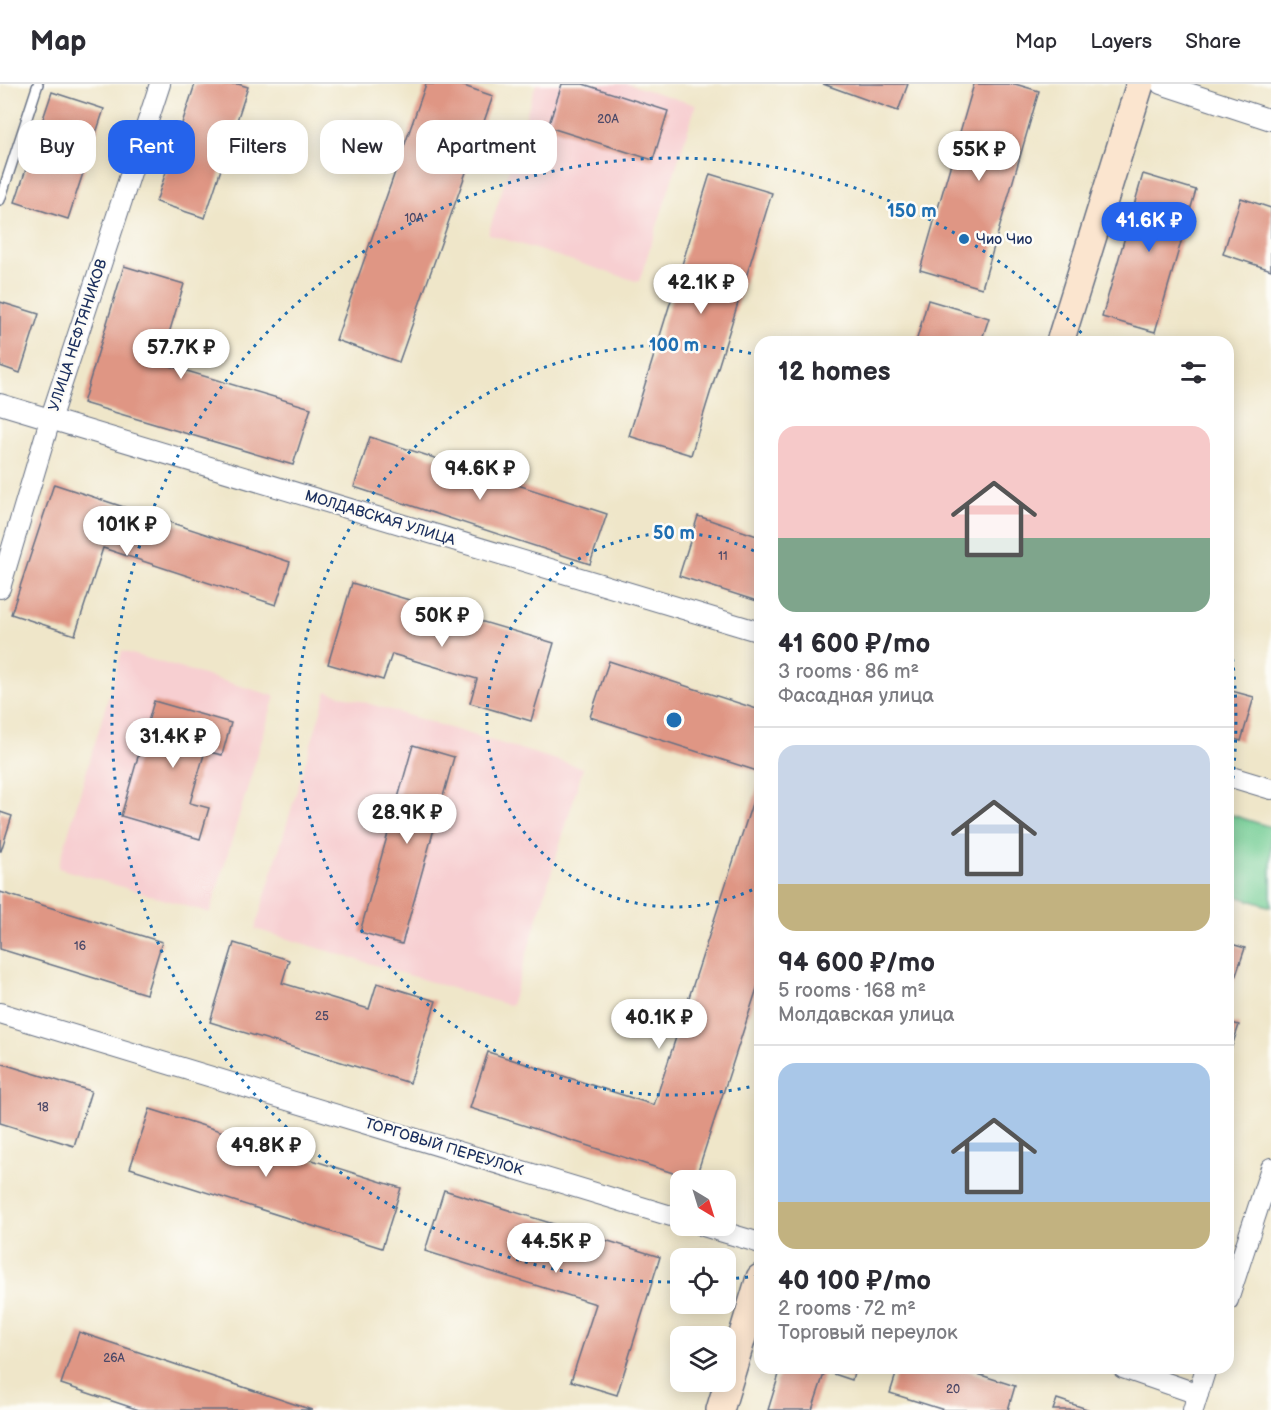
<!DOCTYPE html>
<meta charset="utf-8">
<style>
:root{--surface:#fff;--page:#f7f7f7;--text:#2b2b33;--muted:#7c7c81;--line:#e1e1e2;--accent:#2563eb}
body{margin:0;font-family:"Balsamiq Sans",sans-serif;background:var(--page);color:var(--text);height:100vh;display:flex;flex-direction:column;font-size:22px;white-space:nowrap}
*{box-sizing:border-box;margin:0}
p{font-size:20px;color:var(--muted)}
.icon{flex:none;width:33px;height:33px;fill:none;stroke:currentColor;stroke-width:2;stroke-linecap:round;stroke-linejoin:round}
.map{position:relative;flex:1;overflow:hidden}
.drawer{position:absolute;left:754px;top:252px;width:480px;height:1038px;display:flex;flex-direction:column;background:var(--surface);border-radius:18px;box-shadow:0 3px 15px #0003}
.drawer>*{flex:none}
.banner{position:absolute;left:18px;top:36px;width:570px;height:54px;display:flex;gap:12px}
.needle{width:39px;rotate:142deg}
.tools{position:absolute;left:670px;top:1086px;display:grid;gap:12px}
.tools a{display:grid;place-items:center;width:66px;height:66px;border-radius:12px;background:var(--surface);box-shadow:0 3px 15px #0003;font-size:30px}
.price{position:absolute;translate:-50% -51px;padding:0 14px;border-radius:21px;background:#fff;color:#222;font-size:20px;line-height:39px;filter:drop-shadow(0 2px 3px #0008)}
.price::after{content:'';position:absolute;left:50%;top:36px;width:18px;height:14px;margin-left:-9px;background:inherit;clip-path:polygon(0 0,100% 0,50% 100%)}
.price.selected{background:var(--accent);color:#fff}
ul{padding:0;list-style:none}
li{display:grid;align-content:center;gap:12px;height:318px;padding:0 24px}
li+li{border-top:2px solid var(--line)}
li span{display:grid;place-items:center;height:186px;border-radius:18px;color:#555}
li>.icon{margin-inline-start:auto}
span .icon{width:108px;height:108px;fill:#fffc;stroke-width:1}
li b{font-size:26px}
h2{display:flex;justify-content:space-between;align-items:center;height:72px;padding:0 24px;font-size:26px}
.chip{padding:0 21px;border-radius:18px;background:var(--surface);box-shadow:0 3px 15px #0003;font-size:21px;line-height:54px}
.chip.selected{background:var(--accent);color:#fff}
header{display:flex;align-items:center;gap:36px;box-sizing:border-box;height:84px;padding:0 30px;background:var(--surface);border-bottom:2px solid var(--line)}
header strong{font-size:28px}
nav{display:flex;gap:33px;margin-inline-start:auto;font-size:21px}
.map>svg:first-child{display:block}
.built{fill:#f7cfd1}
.green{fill:#71cc93;stroke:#467e78;stroke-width:1.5}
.building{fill:#df9684}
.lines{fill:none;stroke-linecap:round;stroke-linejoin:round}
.service-casing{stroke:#656f83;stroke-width:12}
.minor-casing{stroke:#656f83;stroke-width:22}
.secondary-casing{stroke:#656f83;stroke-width:30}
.service{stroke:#fff;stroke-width:9}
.minor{stroke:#fff;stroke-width:20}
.secondary{stroke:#fbe5cf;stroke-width:27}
.ring{fill:none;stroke:#1f6fb2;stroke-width:3;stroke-dasharray:3 6}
.poi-dot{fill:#1f6fb2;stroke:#fdfcf7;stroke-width:2}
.labels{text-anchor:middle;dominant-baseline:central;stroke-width:5;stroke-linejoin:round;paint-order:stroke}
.number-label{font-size:12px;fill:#4c4968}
.poi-label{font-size:15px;fill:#1b2f5e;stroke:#fdfcf7;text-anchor:start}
.street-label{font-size:15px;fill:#1b2f5e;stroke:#fdfcf7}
.centre{fill:#1f6fb2;stroke:#fdfcf7;stroke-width:3}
.ring-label{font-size:18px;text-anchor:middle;font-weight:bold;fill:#1f6fb2;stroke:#fdfcf7;stroke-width:5;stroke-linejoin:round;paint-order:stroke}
</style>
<header>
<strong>Map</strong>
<nav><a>Map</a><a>Layers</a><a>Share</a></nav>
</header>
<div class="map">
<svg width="1271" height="1326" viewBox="0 0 1271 1326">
<rect width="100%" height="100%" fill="#fdfcf7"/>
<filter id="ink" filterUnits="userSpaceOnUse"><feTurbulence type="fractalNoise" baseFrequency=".0167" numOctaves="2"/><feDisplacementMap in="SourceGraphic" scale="12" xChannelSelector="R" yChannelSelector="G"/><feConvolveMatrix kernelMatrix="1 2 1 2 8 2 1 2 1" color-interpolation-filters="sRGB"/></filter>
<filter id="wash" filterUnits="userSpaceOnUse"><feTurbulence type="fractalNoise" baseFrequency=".008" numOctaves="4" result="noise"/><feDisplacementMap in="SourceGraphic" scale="24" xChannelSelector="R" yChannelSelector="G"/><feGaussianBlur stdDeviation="1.35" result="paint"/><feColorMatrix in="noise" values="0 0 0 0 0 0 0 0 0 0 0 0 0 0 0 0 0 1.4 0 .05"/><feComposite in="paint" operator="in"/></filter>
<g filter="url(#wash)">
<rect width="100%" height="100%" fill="#efe6c9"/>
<g class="built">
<path d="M536,0H628L696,21L639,198L488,150Z"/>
<path d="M122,567L275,612L210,829L58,784Z"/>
<path d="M327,607L583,684L511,922L255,845Z"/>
</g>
<path class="green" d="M1229,730L1271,743V823L1229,810Z"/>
<g id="blocks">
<g class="building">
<path d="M195,0H238L248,3L205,134L156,118Z"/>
<path d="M426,0H458L493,12L399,278L336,256Z"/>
<path d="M562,0H583L668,27L653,76L548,43Z"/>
<path d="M823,0H908L898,27Z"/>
<path d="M974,0H1015L1039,7L982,204L920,186Z"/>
<path d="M52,8L104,25L68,135L15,118Z"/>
<path d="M710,90L772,109L691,371L629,352Z"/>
<path d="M1143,90L1196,106L1155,248L1102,233Z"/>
<path d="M1241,114L1271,124V186L1223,170Z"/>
<path d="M124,182L184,200L160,279L311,324L293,381L83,319Z"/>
<path d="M928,216L989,234L981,258H916Z"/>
<path d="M0,218L39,230L20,289L0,282Z"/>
<path d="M370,353L607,430L590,480L354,403Z"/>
<path d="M54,400L290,478L276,521L103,464L75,551L11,530Z"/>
<path d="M698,432L760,453V518L679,492Z"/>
<path d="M352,499L554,559L531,637L470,619L477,595L392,570L383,596L328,580Z"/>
<path d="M609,577L760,626V688L590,633Z"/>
<path d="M1228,606L1254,613L1241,657L1228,653Z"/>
<path d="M154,617L231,639L222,671L205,667L190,719L209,724L200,755L121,732Z"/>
<path d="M413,661L454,673L402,860L360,848Z"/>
<path d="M760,695V895L695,1096L470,1024L488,968L654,1021Z"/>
<path d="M0,728L12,732L1,767H0Z"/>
<path d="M0,808L162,858L146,910L0,865Z"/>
<path d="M234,859L289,876L282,899L369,925L377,899L436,917L410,999L210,938Z"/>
<path d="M1228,859L1245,864L1229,912H1228Z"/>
<path d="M1228,938L1239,941L1229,971H1228Z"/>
<path d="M0,979L91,1007L74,1062L0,1039Z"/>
<path d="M150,1025L401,1104L382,1164L130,1084Z"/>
<path d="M444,1106L660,1173L617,1311L571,1297L596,1220L425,1167Z"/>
<path d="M79,1248L312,1326H139L61,1300Z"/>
<path d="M781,1284H855L852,1296L825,1287L812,1326H768Z"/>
<path d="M898,1284H959L1015,1302L1008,1326H944L890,1309Z"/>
<path d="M1057,1315L1090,1326H1053Z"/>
</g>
</g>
</g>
<g filter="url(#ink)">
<use href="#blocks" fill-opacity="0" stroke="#656f83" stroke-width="1.5"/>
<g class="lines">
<g class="service-casing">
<path id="service" d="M0,116L38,0"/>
</g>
<g class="minor-casing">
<g id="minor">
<path d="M1161,0L1271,36"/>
<path d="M0,320L760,548"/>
<path d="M0,504L50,336L160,0"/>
<path d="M1228,692L1271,705"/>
<path d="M0,929L681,1135"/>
<path d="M703,1142L760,1159"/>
<path d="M1228,1216L1271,1084"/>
<path d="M1123,1284L1198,1310"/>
<path d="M1193,1326L1206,1284"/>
</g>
</g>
<g class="secondary-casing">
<g id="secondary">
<path d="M1060,258L1140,0"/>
<path d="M720,1326L760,1194"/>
</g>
</g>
<use href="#service" class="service"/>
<use href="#minor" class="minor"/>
<use href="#secondary" class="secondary"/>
</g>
</g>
<g class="ring">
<path d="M760 802A187 187 0 1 1 760 470"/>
<path d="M758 1001A375 375 0 1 1 758 271"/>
<path d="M757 1192A562 562 0 0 1 728 1195M679 1198A562 562 0 1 1 1088 256M1229 548A562 562 0 0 1 1229 724"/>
</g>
<circle class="poi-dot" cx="964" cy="155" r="6"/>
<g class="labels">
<g class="number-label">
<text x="608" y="35">20А</text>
<text x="414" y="134">10А</text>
<text x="723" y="472">11</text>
<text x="80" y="862">16</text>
<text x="322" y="932">25</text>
<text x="43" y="1023">18</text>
<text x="114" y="1274">26А</text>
<text x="953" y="1305">20</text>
</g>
<g class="poi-label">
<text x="976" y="155">Чио Чио</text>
</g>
<g class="street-label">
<text transform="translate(78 251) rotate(-72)">УЛИЦА НЕФТЯНИКОВ</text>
<text transform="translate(380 434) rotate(17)">МОЛДАВСКАЯ УЛИЦА</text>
<text transform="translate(444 1063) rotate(17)">ТОРГОВЫЙ ПЕРЕУЛОК</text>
</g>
</g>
<circle cx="674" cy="636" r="9" class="centre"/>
<g class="ring-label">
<text x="912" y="133">150 m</text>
<text x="674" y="267">100 m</text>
<text x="674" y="455">50 m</text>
</g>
</svg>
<div class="tools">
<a><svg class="needle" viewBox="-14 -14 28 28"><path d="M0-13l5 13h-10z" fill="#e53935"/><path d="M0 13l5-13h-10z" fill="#7c7c81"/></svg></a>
<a><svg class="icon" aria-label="locate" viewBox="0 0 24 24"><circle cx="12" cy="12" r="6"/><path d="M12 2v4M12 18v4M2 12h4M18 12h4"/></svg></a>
<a><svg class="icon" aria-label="layers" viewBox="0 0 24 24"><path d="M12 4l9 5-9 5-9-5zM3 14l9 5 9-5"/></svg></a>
</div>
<b class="price" style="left:979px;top:98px">55K ₽</b>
<b class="price selected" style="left:1149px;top:169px">41.6K ₽</b>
<b class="price" style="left:701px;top:231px">42.1K ₽</b>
<b class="price" style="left:181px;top:296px">57.7K ₽</b>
<b class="price" style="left:480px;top:417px">94.6K ₽</b>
<b class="price" style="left:127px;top:473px">101K ₽</b>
<b class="price" style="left:442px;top:564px">50K ₽</b>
<b class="price" style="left:173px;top:685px">31.4K ₽</b>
<b class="price" style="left:407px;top:761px">28.9K ₽</b>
<b class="price" style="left:659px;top:966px">40.1K ₽</b>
<b class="price" style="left:266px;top:1094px">49.8K ₽</b>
<b class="price" style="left:556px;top:1190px">44.5K ₽</b>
<div class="banner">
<a class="chip">Buy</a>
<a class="chip selected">Rent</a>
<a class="chip">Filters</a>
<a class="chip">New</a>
<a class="chip">Apartment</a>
</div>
<section class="drawer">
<h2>12 homes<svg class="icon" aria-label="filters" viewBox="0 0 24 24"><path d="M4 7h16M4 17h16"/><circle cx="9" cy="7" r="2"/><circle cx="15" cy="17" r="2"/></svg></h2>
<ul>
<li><span style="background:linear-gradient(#f6c9c9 60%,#7fa58c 0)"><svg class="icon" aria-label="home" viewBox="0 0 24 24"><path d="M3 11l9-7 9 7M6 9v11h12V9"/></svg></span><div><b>41 600 ₽/mo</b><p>3 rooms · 86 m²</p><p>Фасадная улица</p></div></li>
<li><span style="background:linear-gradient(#c9d6e8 75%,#c2b280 0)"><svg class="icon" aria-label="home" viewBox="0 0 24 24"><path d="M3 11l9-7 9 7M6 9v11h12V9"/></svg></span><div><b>94 600 ₽/mo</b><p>5 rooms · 168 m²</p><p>Молдавская улица</p></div></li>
<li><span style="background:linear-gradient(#a9c7e8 75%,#c2b280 0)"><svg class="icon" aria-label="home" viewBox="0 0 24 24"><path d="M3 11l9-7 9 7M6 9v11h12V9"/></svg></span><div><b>40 100 ₽/mo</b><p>2 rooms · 72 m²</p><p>Торговый переулок</p></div></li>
</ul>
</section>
</div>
